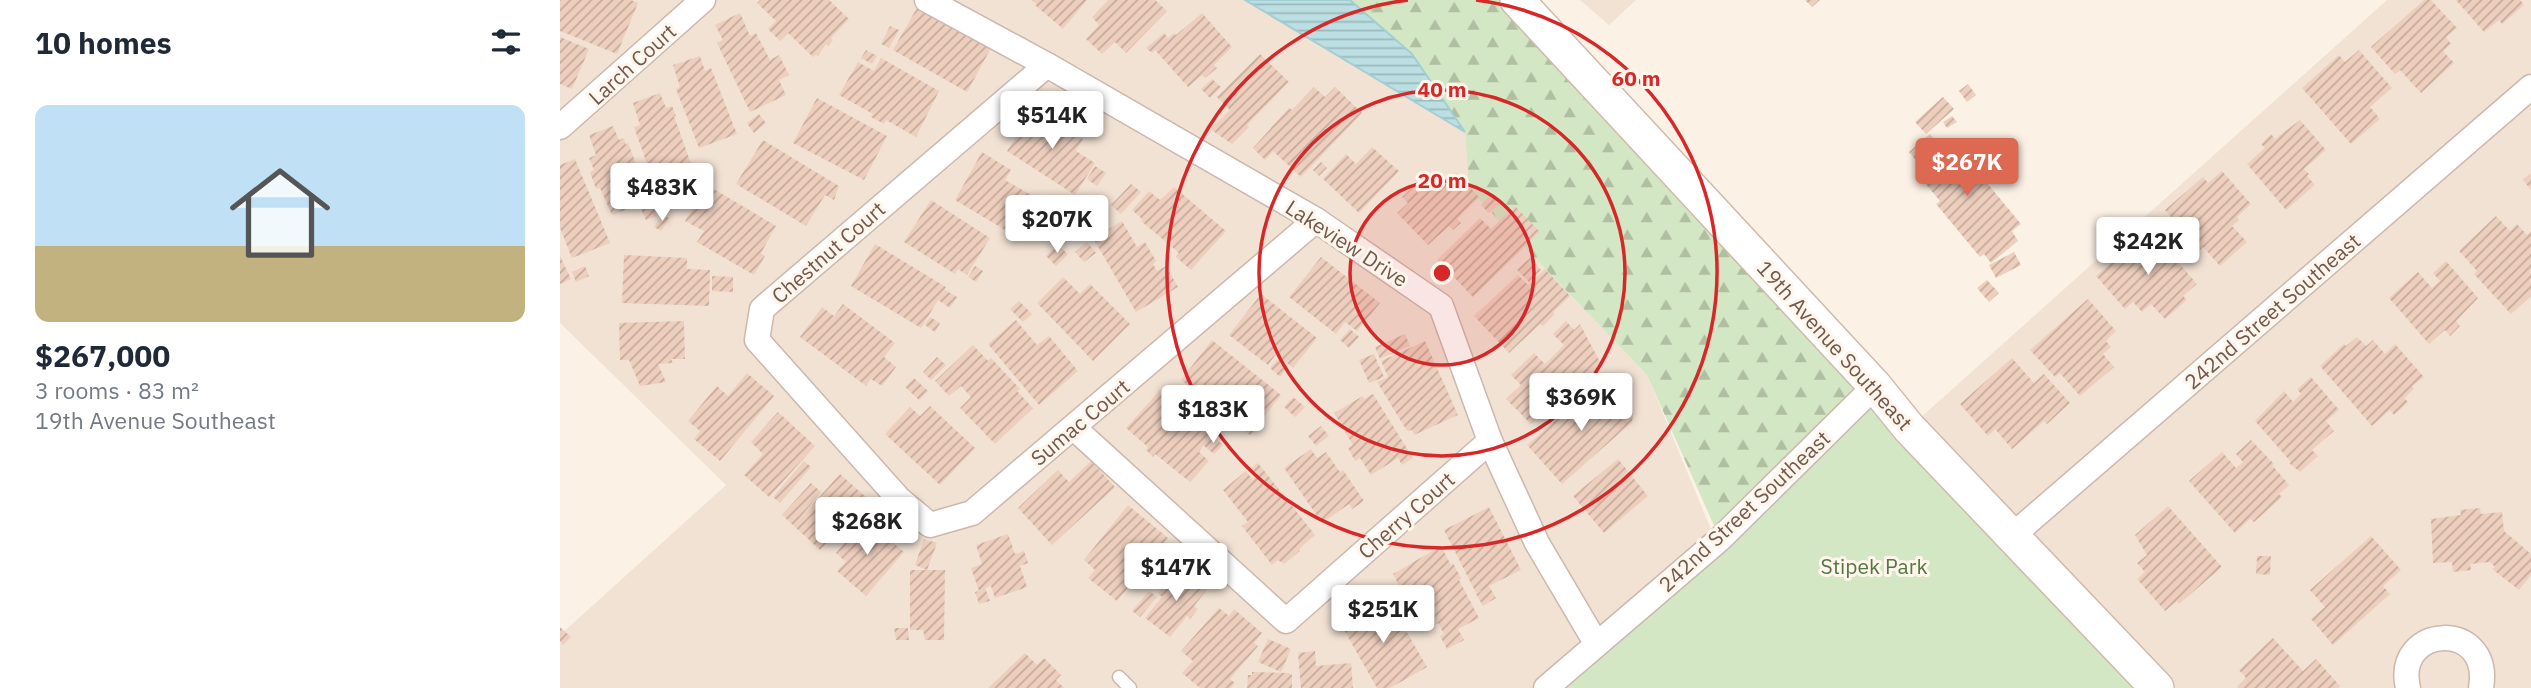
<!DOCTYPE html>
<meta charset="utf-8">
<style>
:root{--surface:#fff;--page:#f6f6f7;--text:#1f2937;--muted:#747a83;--line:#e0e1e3;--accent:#dd6952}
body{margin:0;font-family:"IBM Plex Sans",sans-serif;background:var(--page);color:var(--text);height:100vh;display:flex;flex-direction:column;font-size:26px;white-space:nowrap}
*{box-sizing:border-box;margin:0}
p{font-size:23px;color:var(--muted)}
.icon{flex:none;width:38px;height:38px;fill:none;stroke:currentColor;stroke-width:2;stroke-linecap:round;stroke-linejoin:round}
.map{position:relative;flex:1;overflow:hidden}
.drawer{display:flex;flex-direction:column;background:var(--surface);width:560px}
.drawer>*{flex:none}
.price{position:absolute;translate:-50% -60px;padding:0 16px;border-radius:7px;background:#fff;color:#222;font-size:23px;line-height:46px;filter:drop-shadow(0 2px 4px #0008)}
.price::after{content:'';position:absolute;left:50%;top:42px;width:21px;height:16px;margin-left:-10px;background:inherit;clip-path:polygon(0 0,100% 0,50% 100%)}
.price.current{background:var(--accent);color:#fff}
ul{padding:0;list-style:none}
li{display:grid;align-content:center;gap:14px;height:371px;padding:0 35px}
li+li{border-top:2px solid var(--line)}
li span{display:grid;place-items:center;height:217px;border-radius:14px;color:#555}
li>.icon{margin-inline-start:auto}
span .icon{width:126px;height:126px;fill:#fffc;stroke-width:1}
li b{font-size:30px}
h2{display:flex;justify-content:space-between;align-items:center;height:84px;padding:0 35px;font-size:30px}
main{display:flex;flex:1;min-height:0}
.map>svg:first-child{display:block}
.residential{fill:#f2e2d4}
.green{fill:#d4e7c4}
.forest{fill:url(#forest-firs)}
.water{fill:url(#water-rules);stroke:#a2cfd4;stroke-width:2}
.building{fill:url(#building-hatch)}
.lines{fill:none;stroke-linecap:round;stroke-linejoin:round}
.lane-casing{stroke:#ccb8ac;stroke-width:15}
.street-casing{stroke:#ccb8ac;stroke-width:27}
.secondary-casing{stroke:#d0baac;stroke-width:36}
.lane{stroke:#fff;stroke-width:12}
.street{stroke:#fff;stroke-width:24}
.secondary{stroke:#fff;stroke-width:33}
.ring{fill:none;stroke:#d62828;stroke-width:3.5}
.labels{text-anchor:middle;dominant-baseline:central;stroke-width:6;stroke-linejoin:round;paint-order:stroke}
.street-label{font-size:21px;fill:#72574c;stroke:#fef5eb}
.park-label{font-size:21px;fill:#567744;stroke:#fef5eb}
.centre{fill:#d62828;stroke:#fef5eb;stroke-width:3.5}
.ring-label{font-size:21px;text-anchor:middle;font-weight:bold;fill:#d62828;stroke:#fef5eb;stroke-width:6;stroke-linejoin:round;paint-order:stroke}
</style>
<main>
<section class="drawer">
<h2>10 homes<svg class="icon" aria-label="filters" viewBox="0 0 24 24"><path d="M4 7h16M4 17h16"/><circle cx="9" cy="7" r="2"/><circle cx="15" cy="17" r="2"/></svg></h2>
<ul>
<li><span style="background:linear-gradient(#bfe0f5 65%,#c2b280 0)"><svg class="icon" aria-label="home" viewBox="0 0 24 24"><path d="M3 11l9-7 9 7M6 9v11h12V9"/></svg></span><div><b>$267,000</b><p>3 rooms · 83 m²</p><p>19th Avenue Southeast</p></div></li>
</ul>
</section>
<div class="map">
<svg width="1971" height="688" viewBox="0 0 1971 688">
<defs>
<pattern id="forest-firs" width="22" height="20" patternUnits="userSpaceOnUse" patternTransform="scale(1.75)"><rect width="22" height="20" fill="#d4e7c4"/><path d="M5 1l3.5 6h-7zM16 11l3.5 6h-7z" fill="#b0bea1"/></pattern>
<pattern id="water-rules" width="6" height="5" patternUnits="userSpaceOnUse" patternTransform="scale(1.75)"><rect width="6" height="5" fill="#bbdfe3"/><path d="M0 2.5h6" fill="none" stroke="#9cb8ba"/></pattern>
<pattern id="building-hatch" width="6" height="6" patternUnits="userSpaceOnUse" patternTransform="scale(1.75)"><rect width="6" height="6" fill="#eecfbe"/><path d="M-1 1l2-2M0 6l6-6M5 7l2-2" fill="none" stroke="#c5ab9d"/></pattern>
</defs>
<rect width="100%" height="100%" fill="#fbf1e5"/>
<g class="residential">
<path d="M0,0H684L905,132L909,189L1087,375L1160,551L998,688H0V635L166,485L0,323Z"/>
<path d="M1020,0H1076L1049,25Z"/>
<path d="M1827,0H1971V688H1597L1349,428Z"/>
</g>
<path class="green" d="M1315,386L1598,688H999Z"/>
<path class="forest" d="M790,0H957L1315,386L1160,539L1087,375L909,189L905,132L852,54Z"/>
<path class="water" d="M685,0H790L852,54L905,132Z"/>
<g class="building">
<path d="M0,0H71L78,3L57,54L0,31Z"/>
<path d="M200,0H269L289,19L271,38L273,40L268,46L266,44L258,56L256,55L253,57L228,33L220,41L208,29L216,21L197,3Z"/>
<path d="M472,0H527L503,29L475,5L476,4Z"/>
<path d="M548,0H595L607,11L566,53L555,42L542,54L526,39L539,25L532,17Z"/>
<path d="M1245,0H1260L1252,7Z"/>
<path d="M1864,0H1871L1897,28L1886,37L1891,44L1883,51L1894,63L1861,93L1840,70L1835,74L1811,47Z"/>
<path d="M1896,0H1960L1964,5L1942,24L1939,20L1924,32Z"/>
<path d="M358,6L431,48L407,92L333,50Z"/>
<path d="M180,13L190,36L196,33L210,60L219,55L229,75L219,80L226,95L190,112L157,43L163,40L155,25Z"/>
<path d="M642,13L672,47L654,65L657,68L645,78L642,75L628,87L595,50L592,53L586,48L604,33L608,38L614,33L616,35Z"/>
<path d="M330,26L339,30L329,48L321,44Z"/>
<path d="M0,37L29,49L12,89L0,84Z"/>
<path d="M306,50L317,56L312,64L301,58Z"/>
<path d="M1799,50L1832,88L1810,107L1820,119L1791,144L1742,88L1779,55L1785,62Z"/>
<path d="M700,54L729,82L687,125L689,127L672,144L650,129L670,110L657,97Z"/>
<path d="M140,56L145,71L151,68L177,134L139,148L116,89L120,87L113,65Z"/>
<path d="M321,58L379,91L356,137L326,120L324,124L311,117L313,114L279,95L298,62L314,71Z"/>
<path d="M652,79L661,87L650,98L641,89Z"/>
<path d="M1408,84L1416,95L1407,102L1399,91Z"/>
<path d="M754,87L765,97L775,87L802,113L741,177L713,151L705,160L693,148L729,108L732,110Z"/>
<path d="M100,93L106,108L112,106L116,116H114L135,175L96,189L74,127L80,125L73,103Z"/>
<path d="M1383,97L1394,109L1366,134L1355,122Z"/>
<path d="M257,98L327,136L304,180L233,143Z"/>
<path d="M474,108L523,139L516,151L535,163L515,195L447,151Z"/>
<path d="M199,114L206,123L194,133L187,123Z"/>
<path d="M1392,116L1397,122L1387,128L1383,122Z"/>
<path d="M1740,120L1766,150L1744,169L1749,174L1747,176L1755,185L1726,210L1687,164L1705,148L1701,144L1711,134L1715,139Z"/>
<path d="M53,126L59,140L64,138L66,145L68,143L90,200L52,215L40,188L36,189L30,172L34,170L29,158L36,155L29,135Z"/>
<path d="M1370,134L1390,158L1397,152L1392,146L1401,139L1408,146L1404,149L1425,174L1422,177L1461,224L1452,231L1458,241L1431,263L1424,254L1420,257L1376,204L1380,201L1363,181L1369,176L1349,152Z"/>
<path d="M203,140L279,186L274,200L265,195L246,226L176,184Z"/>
<path d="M812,147L839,171L799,213L763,179L786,154L796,164Z"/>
<path d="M422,152L451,170L445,180L483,202L460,239L395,200Z"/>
<path d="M15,159L50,243L12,258L0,228V165Z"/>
<path d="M761,162L767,168L759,176L753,170Z"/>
<path d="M535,166L546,173L537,186L527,179Z"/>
<path d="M1662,171L1691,204L1677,217L1679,220L1672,226L1687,242L1660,266L1643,247L1640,250L1605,210L1643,177L1648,183Z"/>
<path d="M896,173L919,197L897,219L901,223L893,230L889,226L868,245L837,213L848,203L842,197L853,187L858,193L869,182L877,190Z"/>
<path d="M1971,173V190L1963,180Z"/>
<path d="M571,184L581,192L561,214L551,205Z"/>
<path d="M147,185L216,226L201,253L205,256L194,275L137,242L144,231L125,221Z"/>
<path d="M614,187L666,231L631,270L616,257L619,253L581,221L583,220L572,210L589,191L600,200Z"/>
<path d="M105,191L113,201L102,208L95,198Z"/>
<path d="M930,196L939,204L929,213L921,205Z"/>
<path d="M371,200L430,238L407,275L398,269L395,274L344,242Z"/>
<path d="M92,204L97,216L86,220L81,209Z"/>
<path d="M955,206L980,232L913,297L877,260L920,218L931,229Z"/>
<path d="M103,214L109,218L101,231L94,227Z"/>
<path d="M1936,216L1950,231L1957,224L1967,235L1971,231V296L1951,314L1914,274L1917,271L1899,251Z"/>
<path d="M562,221L577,247L585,242L596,261L593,264L597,271L606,266L618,287L576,312L533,238Z"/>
<path d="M1589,229L1637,284L1623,296L1627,300L1605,319L1591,304L1582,312L1573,302L1565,309L1536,276Z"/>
<path d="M527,242L536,253L524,262L515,252Z"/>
<path d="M315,244L386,287L381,296L385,290L397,297L390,308L378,300L361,328L291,286Z"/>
<path d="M497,245L508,254L496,266L486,256Z"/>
<path d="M1454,252L1461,265L1436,278L1429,265Z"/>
<path d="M64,255L127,258V269L150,270L149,306L62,303Z"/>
<path d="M0,256L11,279L0,284Z"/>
<path d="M761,257L820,303L797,331L785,322L776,334L729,297Z"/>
<path d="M970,258L981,270L969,282L957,270Z"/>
<path d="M1886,261L1918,298L1896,321L1900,326L1890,336L1885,330L1869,344L1829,298L1858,272L1872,288L1880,281L1873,273Z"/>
<path d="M25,266L29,276L16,282L12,272Z"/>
<path d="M415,266L423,271L416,282L408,277Z"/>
<path d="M985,269L1010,296L993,312L995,314L983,326L980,324L949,353L914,316L958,275L968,285Z"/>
<path d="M152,276L173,277V292L152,291Z"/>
<path d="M503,277L520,294L530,284L570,324L533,361L477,303Z"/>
<path d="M1427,280L1439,293L1429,302L1417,288Z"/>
<path d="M701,294L757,338L733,368L716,354L708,365L669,335Z"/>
<path d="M1528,299L1556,331L1546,341L1551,347L1543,354L1554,367L1520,396L1500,373L1495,377L1470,350Z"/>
<path d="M459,301L472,314L463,322L450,309Z"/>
<path d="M283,304L335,343L324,357L336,367L322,386L311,379L306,386L240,337L262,307L274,316Z"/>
<path d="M370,317L380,323L375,332L365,325Z"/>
<path d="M456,320L477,345L489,336L518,371L479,405L428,344Z"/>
<path d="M124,321L125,359H111L113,363L98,364L106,382L80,386L69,360H60L59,323Z"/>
<path d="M1006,321L1014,330L1020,324L1041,364L997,407L993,404L971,424L946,399L961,385L951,375L974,353L985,364L1004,345L993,334Z"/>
<path d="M790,329L799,337L789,348L780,340Z"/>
<path d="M845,334L850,346L820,359L815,347Z"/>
<path d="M1797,337L1806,346L1813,340L1825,354L1835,344L1864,377L1852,386L1854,389L1844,398L1848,402L1834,415L1830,410L1812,426L1760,366L1784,344L1786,346Z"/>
<path d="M652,340L721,395L690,435L621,380Z"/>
<path d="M865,341L898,415L854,435L852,430L847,431L817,382L828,377L821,361Z"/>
<path d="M413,345L428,361L431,358L460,389L457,391L473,408L435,444L400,408L411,397L401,386L389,396L375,381Z"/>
<path d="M814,354L824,377L809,383L799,360Z"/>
<path d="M377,357L386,365L371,380L363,372Z"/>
<path d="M1452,358L1474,383L1484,374L1510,403L1487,424L1484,421L1452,449L1435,429L1428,436L1400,404Z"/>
<path d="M718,359L728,367L720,377L710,368Z"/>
<path d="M187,373L214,396L160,461L134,439L140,431L128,421L157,386L168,396Z"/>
<path d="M1751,377L1779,410L1766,421L1774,431L1752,450L1758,456L1740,472L1729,463L1731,462L1695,421L1724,391L1733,402L1741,394L1737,389Z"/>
<path d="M354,378L368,391L359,400L345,387Z"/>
<path d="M1029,388L1040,401L1052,391L1073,414L1072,422L1002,484L967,445L1015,403L1013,401Z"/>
<path d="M600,390L651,434L639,452L649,461L630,482L595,454L593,457L586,450L588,447L566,428Z"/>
<path d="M813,394L853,458L842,465L838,458L811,475L800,458L795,461L788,448L793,445L774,413L803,396L804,399Z"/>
<path d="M733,397L745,407L735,417L724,407Z"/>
<path d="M370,406L415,448L380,485L325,434L350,407L360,416Z"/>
<path d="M218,412L255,446L209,497L184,475L203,454L191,442Z"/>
<path d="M761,426L769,436L756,446L748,436Z"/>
<path d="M651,435L663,445L654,454L643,445Z"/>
<path d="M1691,440L1714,464L1712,465L1729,485L1719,494L1722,497L1694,522L1690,519L1675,533L1629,481L1662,452L1676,468L1683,462L1676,454Z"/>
<path d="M751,449L757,458L766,452L780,472L783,470L804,501L792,509L789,504L762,523L724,468Z"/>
<path d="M1058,459L1088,496L1044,533L1013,496Z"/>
<path d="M244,461L251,467L220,503L213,497Z"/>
<path d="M531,461L555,487L492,545L458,508L498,470L509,482Z"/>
<path d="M698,463L755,535L739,549L740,551L724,564L718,560L712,565L682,526L688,522L663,490L686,471L693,480L697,476L691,468Z"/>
<path d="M280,474L307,498L260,550L222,515L251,483L261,492L236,523Z"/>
<path d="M568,505L608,538L557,601L528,578L535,570L524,560Z"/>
<path d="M1608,506L1662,567L1619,604L1617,601L1605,611L1577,579L1585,572L1577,563L1587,555L1575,535Z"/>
<path d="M929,507L961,570L929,586L936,598L923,606L916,594L925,589L916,593L884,530Z"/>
<path d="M1920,508L1921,514L1942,512L1944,531L1971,554V575L1959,590L1932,569L1935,567L1930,562L1910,564L1911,570L1893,572L1892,562L1873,563L1871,519L1901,515L1900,510Z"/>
<path d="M305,519L344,552L306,596L277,571L286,562L276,553Z"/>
<path d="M448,534L455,554L464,551L468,563L460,566L467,587L435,598L431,586L425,588L430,601L419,604L415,592L419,591L411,568L422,564L416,545Z"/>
<path d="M1811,536L1841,570L1823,586L1830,594L1773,645L1751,619L1765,607L1750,590Z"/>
<path d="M364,539L377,543L367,570L355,565Z"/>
<path d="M881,546L891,565L893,563L901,578L899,580L919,618L898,629L904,640L887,649L880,636L884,634L878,623L863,631L833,574Z"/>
<path d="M1697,556H1711L1710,575L1696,574Z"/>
<path d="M350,570H385L384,640H365L363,630H350Z"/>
<path d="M623,571L647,590L634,606L638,609L630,619L627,616L610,637L585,618L602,597L598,593L608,579L613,583Z"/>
<path d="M589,591L597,597L580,617L572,611Z"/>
<path d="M826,596L867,667L830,688H817L780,623Z"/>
<path d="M659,608L669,616L674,609L702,633L694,643L698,646L670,679L675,683L671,688H640L622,673L633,661L621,651Z"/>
<path d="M0,627L11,637L3,645L0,641Z"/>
<path d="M334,628H348L349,640H336Z"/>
<path d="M1713,638L1743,671L1756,659L1780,686L1778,688H1678L1677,687L1686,678L1679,670Z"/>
<path d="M708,639L731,649L721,672L698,662Z"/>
<path d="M755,651L756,666L791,663L793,688H741L738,653Z"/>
<path d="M465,653L477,665L484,658L501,675L496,680L504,688H428Z"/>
<path d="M692,672L729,673L732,675V688H687L688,675H692Z"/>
</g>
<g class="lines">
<g class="lane-casing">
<path id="lane" d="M559,677L570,688"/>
</g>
<g class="street-casing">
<g id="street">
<path d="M367,0L487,65L756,220L881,306L930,441L977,543L1036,643"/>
<path d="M487,65L202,309L197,340L339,499L370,525L412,513L756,220"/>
<path d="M0,127L143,0"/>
<path d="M514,428L726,621L930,441"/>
<path d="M1453,535L1971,87"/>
<path d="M986,688L1160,539L1315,386"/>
<path d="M1848,688C1833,624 1933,619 1921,688"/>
</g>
</g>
<g class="secondary-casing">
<path id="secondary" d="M957,0L1315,386L1349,428L1597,688"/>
</g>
<use href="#lane" class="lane"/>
<use href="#street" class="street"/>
<use href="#secondary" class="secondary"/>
</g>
<circle cx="882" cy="273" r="92" fill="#d62828" fill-opacity=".12"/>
<g class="ring">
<circle cx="882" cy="273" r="92"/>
<circle cx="882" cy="273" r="183"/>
<path d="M916 0A275 275 0 1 1 848 0"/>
</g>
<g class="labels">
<g class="street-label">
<text transform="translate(72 64) rotate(-42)">Larch Court</text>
<text transform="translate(787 243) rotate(33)">Lakeview Drive</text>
<text transform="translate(268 252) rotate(-41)">Chestnut Court</text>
<text transform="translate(1712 311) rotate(-41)">242nd Street Southeast</text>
<text transform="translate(1275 345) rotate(48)">19th Avenue Southeast</text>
<text transform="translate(520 422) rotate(-40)">Sumac Court</text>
<text transform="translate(1184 511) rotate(-43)">242nd Street Southeast</text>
<text transform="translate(846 515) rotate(-41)">Cherry Court</text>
</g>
<g class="park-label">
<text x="1314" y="566">Stipek Park</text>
</g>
</g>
<circle cx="882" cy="273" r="10" class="centre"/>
<g class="ring-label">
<text x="1076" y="86">60 m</text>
<text x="882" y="97">40 m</text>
<text x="882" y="188">20 m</text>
</g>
</svg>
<b class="price" style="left:492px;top:151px">$514K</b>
<b class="price current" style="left:1407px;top:198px">$267K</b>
<b class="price" style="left:102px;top:223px">$483K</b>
<b class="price" style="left:497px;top:255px">$207K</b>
<b class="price" style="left:1588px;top:277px">$242K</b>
<b class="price" style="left:1021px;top:433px">$369K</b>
<b class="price" style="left:653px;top:445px">$183K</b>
<b class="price" style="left:307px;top:557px">$268K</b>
<b class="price" style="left:616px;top:603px">$147K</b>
<b class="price" style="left:823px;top:645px">$251K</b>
</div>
</main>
